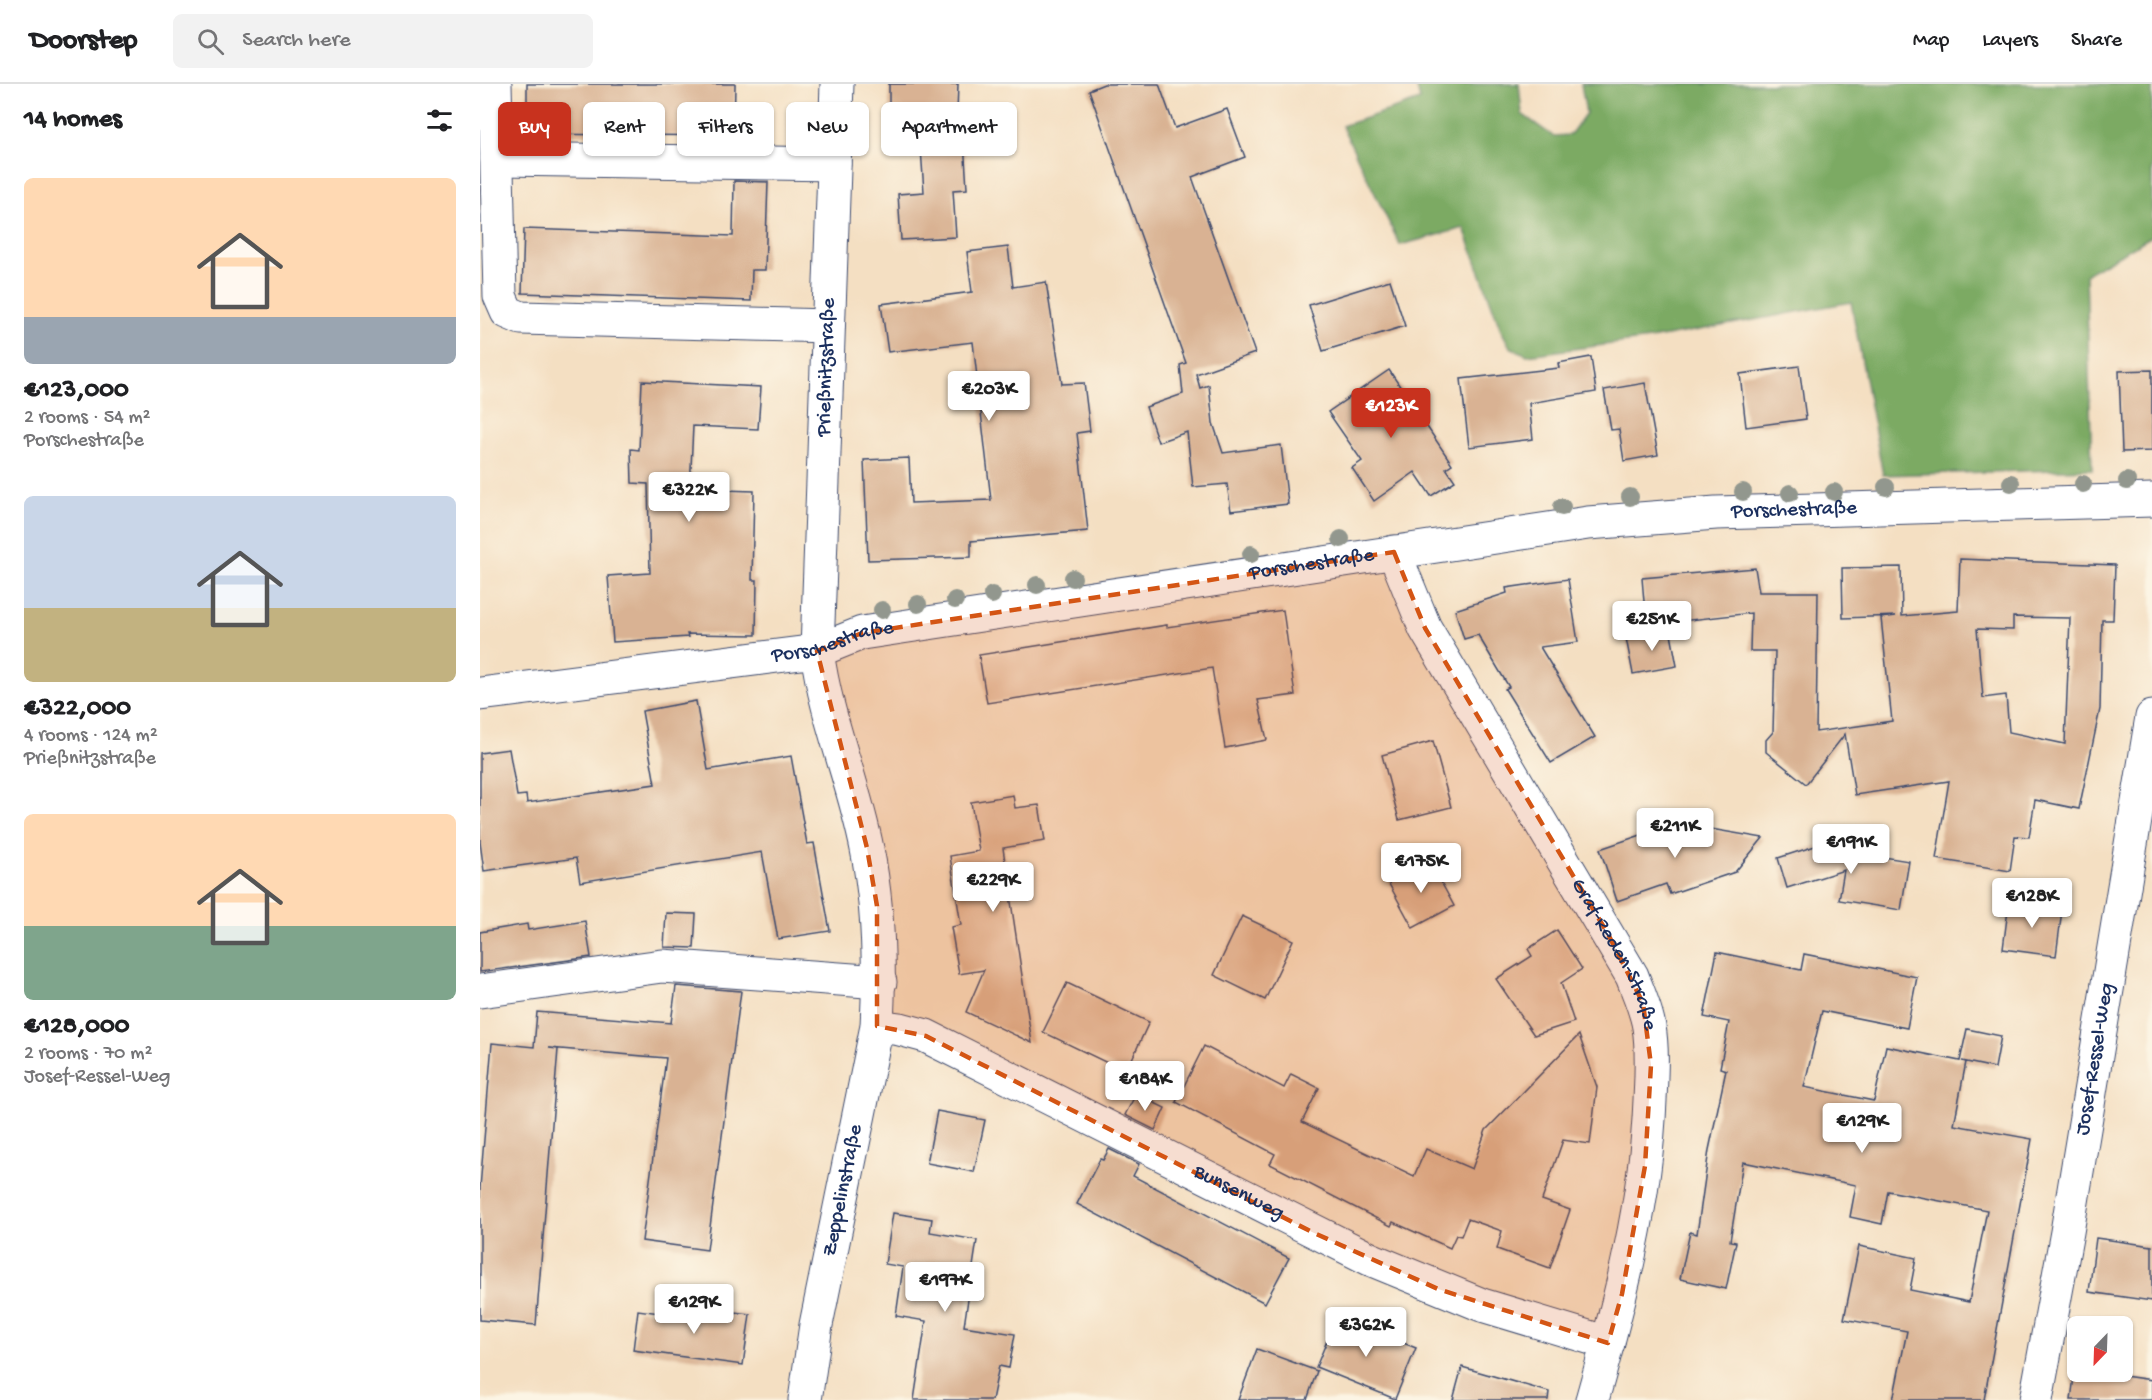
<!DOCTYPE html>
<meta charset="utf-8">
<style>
:root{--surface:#fff;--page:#f2f2f2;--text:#202124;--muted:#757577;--line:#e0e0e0;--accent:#c8321e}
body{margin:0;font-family:"Gochi Hand",sans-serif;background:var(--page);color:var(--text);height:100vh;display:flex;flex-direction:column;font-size:22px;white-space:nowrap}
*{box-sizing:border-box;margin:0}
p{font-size:20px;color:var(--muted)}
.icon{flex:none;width:33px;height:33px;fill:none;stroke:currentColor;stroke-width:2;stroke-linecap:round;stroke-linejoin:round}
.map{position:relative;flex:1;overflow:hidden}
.details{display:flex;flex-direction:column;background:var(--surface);width:480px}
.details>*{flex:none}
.banner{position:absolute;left:18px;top:18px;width:570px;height:54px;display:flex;gap:12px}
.needle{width:39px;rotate:203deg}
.controls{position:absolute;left:1587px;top:1232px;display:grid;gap:12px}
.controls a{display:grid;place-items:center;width:66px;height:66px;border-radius:9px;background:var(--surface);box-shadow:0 2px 4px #0004;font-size:30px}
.price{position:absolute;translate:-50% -51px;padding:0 14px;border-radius:6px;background:#fff;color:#222;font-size:20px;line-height:39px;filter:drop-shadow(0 2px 3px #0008)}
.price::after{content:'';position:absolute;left:50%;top:36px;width:18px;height:14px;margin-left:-9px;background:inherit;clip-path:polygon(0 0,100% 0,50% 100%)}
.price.selected{background:var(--accent);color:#fff}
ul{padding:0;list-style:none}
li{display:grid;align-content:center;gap:12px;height:318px;padding:0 24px}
li span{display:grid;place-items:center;height:186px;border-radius:9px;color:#555}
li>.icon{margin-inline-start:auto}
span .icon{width:108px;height:108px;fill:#fffc;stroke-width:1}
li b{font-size:26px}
h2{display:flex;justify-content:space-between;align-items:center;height:72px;padding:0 24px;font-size:26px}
.tag{padding:0 21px;border-radius:9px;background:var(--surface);box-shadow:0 2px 4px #0004;font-size:21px;line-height:54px}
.tag.selected{background:var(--accent);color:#fff}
header{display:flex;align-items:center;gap:36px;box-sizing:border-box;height:84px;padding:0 30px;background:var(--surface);border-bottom:2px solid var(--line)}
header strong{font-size:28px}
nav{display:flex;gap:33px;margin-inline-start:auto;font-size:21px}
.search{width:420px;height:54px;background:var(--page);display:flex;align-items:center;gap:15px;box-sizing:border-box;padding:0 21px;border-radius:9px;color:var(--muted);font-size:22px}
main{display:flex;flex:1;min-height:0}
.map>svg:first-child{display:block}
.forest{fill:#7caa63;stroke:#4c6c60;stroke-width:1.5}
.building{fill:#d9b293;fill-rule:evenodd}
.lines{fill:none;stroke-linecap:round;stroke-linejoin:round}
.minor-casing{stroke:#3c496d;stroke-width:35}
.minor{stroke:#fff;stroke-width:33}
.tree{fill:#92978e}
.marked{fill:#d45514;fill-opacity:0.2;stroke:#d45514;stroke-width:4.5;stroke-dasharray:12 8;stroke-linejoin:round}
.labels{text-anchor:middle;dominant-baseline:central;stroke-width:5;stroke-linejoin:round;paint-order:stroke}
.street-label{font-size:21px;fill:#1b2f5e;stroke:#fcf5e5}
</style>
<header>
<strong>Doorstep</strong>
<div class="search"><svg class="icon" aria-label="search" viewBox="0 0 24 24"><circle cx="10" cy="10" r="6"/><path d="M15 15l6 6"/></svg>Search here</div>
<nav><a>Map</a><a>Layers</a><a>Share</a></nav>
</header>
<main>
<section class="details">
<h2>14 homes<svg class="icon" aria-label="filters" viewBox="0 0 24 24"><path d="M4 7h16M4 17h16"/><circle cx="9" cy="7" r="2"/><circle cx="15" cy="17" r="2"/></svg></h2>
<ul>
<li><span style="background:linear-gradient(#ffd9b3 75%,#9aa5b1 0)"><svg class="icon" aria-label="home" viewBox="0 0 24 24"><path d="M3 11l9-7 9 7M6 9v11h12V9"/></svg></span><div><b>€123,000</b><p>2 rooms · 54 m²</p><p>Porschestraße</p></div></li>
<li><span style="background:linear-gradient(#c9d6e8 60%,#c2b280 0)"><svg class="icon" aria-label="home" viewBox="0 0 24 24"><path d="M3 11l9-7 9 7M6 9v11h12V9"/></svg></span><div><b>€322,000</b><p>4 rooms · 124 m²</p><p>Prießnitzstraße</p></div></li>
<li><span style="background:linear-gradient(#ffd9b3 60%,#7fa58c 0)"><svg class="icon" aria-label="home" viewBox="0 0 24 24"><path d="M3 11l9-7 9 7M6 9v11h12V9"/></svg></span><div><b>€128,000</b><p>2 rooms · 70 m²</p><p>Josef-Ressel-Weg</p></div></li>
</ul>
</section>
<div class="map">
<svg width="1672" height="1316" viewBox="0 0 1672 1316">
<rect width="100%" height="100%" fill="#fcf5e5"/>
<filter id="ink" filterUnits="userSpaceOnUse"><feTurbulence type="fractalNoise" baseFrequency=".0167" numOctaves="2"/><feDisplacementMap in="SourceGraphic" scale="12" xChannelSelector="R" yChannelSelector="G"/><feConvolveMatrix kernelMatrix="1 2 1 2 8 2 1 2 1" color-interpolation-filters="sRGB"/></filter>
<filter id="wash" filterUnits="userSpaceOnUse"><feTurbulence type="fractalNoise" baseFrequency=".008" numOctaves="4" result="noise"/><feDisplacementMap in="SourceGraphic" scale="24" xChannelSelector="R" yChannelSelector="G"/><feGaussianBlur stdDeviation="1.35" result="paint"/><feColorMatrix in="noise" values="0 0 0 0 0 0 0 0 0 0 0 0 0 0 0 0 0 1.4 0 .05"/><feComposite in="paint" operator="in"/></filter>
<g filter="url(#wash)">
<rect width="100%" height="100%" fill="#f4dfc2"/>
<path class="forest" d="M936,0H1039L1042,30L1073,52L1090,51L1106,29L1101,0H1672V152L1606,190L1612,385L1403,391L1371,218L1170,255L1047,271L1030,263L1021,246L984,144L920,161L862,42L940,16Z"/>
<g id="blocks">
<g class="building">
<path d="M47,0H255L254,52L47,50Z"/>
<path d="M409,0H478L476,58L484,57L487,105L473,106L476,153L421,156L418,110L444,108L439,35L409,34Z"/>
<path d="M624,0H679L695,44L747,25L765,73L712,93L775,269L716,290L720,304L729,301L733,339L743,369L801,361L808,420L751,427L747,400L713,403L707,348L678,358L666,323L703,310L700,281L706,279L609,6Z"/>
<path d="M254,97L288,98L285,186H272L271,217L42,209L44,145L253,152Z"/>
<path d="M528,163L533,203L566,198L582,300L604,299L610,347L597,349L608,447L491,457V473L388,476L384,376L429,374L431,419L511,416L493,258L408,268L401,220L492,208L487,168Z"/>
<path d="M910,196L925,242L843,267L829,221Z"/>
<path d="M1111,273L1116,308L1049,319L1053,355L989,363L981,295L1079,284L1078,279Z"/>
<path d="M1319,282L1326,335L1266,343L1260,290Z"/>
<path d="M909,286L972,380L966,384L975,397L951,412L935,388L894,417L872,384L882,377L848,328Z"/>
<path d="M1672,286V367L1642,368L1639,287Z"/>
<path d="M162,297L281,303L278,345L213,342L210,405L274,407L272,496H277L276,551L207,550L208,553L133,558L128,492L170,489L168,400L152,399L151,365L159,366Z"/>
<path d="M1165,299L1178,371L1144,377L1139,345L1131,346L1124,306Z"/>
<path d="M1480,475L1635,481L1633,536H1622L1620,625L1599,725L1555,716L1549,753L1535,752L1530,787L1456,775L1469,697L1375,711L1365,650L1326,700L1286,668V656L1293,648L1295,567H1270L1271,529L1166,541L1162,494L1275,484L1279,508H1338L1336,648L1412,637L1401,534L1416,532L1363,534L1362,484L1421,483L1422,532L1478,527ZM1533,533L1590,534L1585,660L1529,648L1526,611L1503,614L1497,545L1533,546Z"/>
<path d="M1088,495L1098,558L1060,563L1115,653L1071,679L1025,605L1029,603L998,551L984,555L975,526L1027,509L1026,504Z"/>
<path d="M803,526L815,611L778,616L787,656L745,664L732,584L507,619L499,571L687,541V543Z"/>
<path d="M1190,545L1197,582L1153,590L1146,554Z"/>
<path d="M216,617L228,686L311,672L327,760L334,759L350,847L298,855L282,768L100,798L96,774L4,787L0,758V669L29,665L37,712L46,711L47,719L175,700L162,627Z"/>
<path d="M953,657L971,723L919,736L902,671Z"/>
<path d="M533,711L535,724L559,721L565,757L523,764L552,959L486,928L504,886L479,890L471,843L481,841L470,772L499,767L491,718Z"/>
<path d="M1196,739L1283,754L1255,788L1190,810L1186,800L1137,817L1120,765Z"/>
<path d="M1335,762L1429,777L1421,826L1359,816L1364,786L1307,804L1298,774Z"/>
<path d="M949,776L974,822L933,844L908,798Z"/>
<path d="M1529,818L1582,826L1576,872L1523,865Z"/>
<path d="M186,829L216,830L214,864L184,863Z"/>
<path d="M762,832L813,856L785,916L734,891Z"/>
<path d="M105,837L111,873L0,888V848L47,840L48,846Z"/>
<path d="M1077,846L1102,885L1081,899L1094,938L1054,951L1016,895L1052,872L1048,865Z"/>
<path d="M1237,868L1321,886L1324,870L1437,893L1427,944L1342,927L1324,1003L1394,1017L1406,962L1480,977L1487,945L1521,952L1515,984L1482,977L1486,978L1474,1041L1552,1055L1504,1316H1413L1427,1247L1364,1235L1379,1162L1436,1174L1430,1206L1489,1218L1507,1126L1408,1107L1402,1140L1370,1133L1376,1101L1263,1078L1250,1157L1256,1158L1246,1205L1200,1195L1210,1148L1217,1150L1229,1066L1246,986L1240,984L1249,938L1224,933Z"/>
<path d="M587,899L669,938L646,988L563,948Z"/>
<path d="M196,902L261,907L227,1166L162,1157L186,974L69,964L78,965L56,1241L0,1236V1104L12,959L54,963L57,928L191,939Z"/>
<path d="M1099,951L1117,1003L1110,1060L1083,1056L1062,1116L1090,1126L1070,1184L1017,1165L1022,1147L988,1135L981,1152L976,1151L970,1164L913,1138L911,1142L790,1080L795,1070L696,1018L724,962L804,1004L811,990L839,1004L822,1038L934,1092L946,1065L992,1085L1006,1046Z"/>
<path d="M656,1010L685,1024L675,1046L645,1031Z"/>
<path d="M457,1027L505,1036L494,1088L447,1079Z"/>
<path d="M629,1065L659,1080L653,1092L809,1174L785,1219L597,1120L620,1075L623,1076Z"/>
<path d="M413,1129L452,1135L450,1148L497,1156L484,1242L535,1250L529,1284L519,1282L512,1316H434L446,1237L416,1232L423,1183L405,1180Z"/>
<path d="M1616,1154L1672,1162V1217L1609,1208Z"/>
<path d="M218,1224L270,1230L263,1281L153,1266L158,1226L217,1234Z"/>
<path d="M857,1233L936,1264L915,1315L836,1283Z"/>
<path d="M777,1265L837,1287L827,1316H758Z"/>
<path d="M982,1283L1069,1308L1068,1316H973Z"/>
<path d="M1595,1285L1672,1296V1316H1591Z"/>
</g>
</g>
</g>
<g filter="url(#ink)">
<use href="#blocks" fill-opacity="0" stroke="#3c496d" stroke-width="1.5"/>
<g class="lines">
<g class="minor-casing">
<g id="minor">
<path d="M15,0L20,212L27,228L41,234L348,242"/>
<path d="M17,75L354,80"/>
<path id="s1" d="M914,468L945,544L1152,892C1158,908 1166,925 1169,943C1173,967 1171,992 1170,1016C1166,1119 1140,1217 1112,1316"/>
<path id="s2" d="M0,610L337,567L382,549L1108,439L1236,429L1672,416"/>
<path d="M0,907L182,882L400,898"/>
<path id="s3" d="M397,942L420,945L446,952L890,1175L1002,1221L1128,1259"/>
<path id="s4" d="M325,1316L336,1241L397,942C400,883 399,824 387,765C374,698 346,635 337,567L357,0"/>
<path id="s5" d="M1556,1316L1587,1148L1672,633"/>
</g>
</g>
<use href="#minor" class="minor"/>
</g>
<g class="tree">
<circle cx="1647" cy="397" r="9"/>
<circle cx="1531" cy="399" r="9"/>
<circle cx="1603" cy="400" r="9"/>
<circle cx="1406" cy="403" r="9"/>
<circle cx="1263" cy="408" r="9"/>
<circle cx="1354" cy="408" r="9"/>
<circle cx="1310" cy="409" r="9"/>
<circle cx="1150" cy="413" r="9"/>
<circle cx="1082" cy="423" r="9"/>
<circle cx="861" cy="455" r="9"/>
<circle cx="771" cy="470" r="9"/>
<circle cx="593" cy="494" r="9"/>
<circle cx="557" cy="501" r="9"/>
<circle cx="512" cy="511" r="9"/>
<circle cx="475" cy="516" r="9"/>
<circle cx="438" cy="520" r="9"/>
<circle cx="402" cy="526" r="9"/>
</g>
</g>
<path class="marked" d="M914,468L945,544L1128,850L1163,919L1171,981L1165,1082L1142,1210L1128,1259L958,1205L832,1148L446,952L397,942V822L387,764L337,567L382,549Z"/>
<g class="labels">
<g class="street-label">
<text stroke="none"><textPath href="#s4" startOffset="1047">Prießnitzstraße</textPath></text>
<text stroke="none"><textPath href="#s2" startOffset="1329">Porschestraße</textPath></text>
<text stroke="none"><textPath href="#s2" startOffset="843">Porschestraße</textPath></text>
<text stroke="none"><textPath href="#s2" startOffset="357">Porschestraße</textPath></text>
<text stroke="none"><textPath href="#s1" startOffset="460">Graf-Reden-Straße</textPath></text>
<text stroke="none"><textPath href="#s5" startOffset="346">Josef-Ressel-Weg</textPath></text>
<text stroke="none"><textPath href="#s4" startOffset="213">Zeppelinstraße</textPath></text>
<text stroke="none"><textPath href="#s3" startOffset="400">Bunsenweg</textPath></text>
</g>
</g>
</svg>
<div class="controls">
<a><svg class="needle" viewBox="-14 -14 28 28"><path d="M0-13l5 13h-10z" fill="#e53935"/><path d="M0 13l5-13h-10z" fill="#757577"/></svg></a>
</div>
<b class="price" style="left:509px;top:338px">€203K</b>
<b class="price selected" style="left:911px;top:355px">€123K</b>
<b class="price" style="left:209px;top:439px">€322K</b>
<b class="price" style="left:1172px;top:568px">€251K</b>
<b class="price" style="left:1195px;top:775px">€211K</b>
<b class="price" style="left:1371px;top:791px">€191K</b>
<b class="price" style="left:941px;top:810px">€175K</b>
<b class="price" style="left:513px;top:829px">€229K</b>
<b class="price" style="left:1552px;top:845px">€128K</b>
<b class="price" style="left:665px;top:1028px">€184K</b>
<b class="price" style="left:1382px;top:1070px">€129K</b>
<b class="price" style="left:465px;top:1229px">€197K</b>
<b class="price" style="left:214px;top:1251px">€129K</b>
<b class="price" style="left:886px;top:1274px">€362K</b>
<div class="banner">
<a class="tag selected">Buy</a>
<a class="tag">Rent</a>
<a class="tag">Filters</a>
<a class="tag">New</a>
<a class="tag">Apartment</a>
</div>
</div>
</main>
